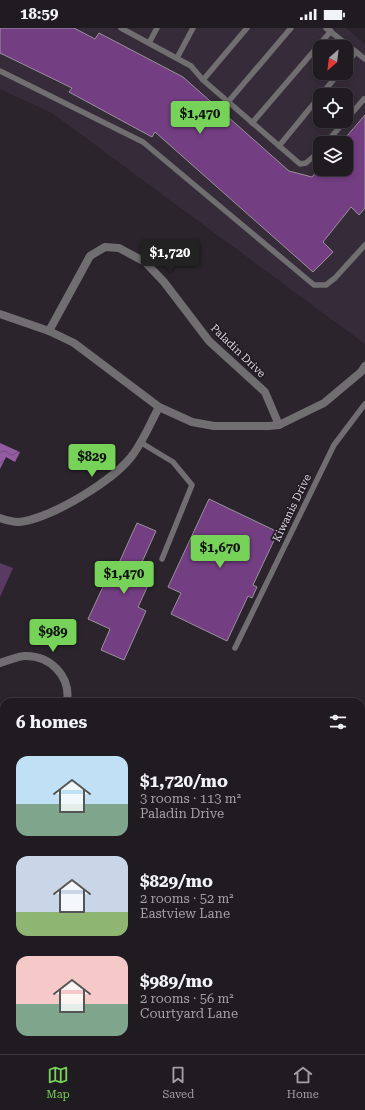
<!DOCTYPE html>
<meta charset="utf-8">
<style>
:root{--surface:#201b21;--page:#2d282e;--text:#f1f3f6;--muted:#a2a1a5;--line:#3d393f;--accent:#77d259}
body{margin:0;font-family:"Roboto Serif",serif;background:var(--page);color:var(--text);height:100vh;display:flex;flex-direction:column;font-size:15px;white-space:nowrap}
*{box-sizing:border-box;margin:0}
p{font-size:13px;color:var(--muted)}
.icon{flex:none;width:22px;height:22px;fill:none;stroke:currentColor;stroke-width:2;stroke-linecap:round;stroke-linejoin:round}
.map{position:relative;flex:1;overflow:hidden}
.drawer{position:absolute;left:0px;top:670px;width:365px;height:356px;display:flex;flex-direction:column;background:var(--surface);border-radius:12px 12px 0 0;box-shadow:0 2px 6px #0003,0 0 0 1px var(--line)}
.drawer>*{flex:none}
.needle{width:26px;rotate:208deg}
.tools{position:absolute;left:313px;top:12px;display:grid;gap:8px}
.tools a{display:grid;place-items:center;width:40px;height:40px;border-radius:8px;background:var(--surface);box-shadow:0 2px 6px #0003,0 0 0 1px var(--line);font-size:20px}
.price{position:absolute;translate:-50% -34px;padding:0 9px;border-radius:4px;background:var(--accent);color:#111;font-size:13px;line-height:26px;filter:drop-shadow(0 1px 2px #0008)}
.price::after{content:'';position:absolute;left:50%;top:24px;width:12px;height:9px;margin-left:-6px;background:inherit;clip-path:polygon(0 0,100% 0,50% 100%)}
.price.on{background:#222;color:#fff}
ul{padding:0;list-style:none}
li{display:flex;align-items:center;gap:12px;height:100px;padding:0 16px}
li span{display:grid;place-items:center;flex:none;width:112px;height:80px;border-radius:12px;color:#555}
li>.icon{margin-inline-start:auto}
span .icon{width:48px;height:48px;fill:#fffc;stroke-width:1}
li b{font-size:17px}
h2{display:flex;justify-content:space-between;align-items:center;height:48px;padding:0 16px;font-size:17px}
.status{display:flex;justify-content:space-between;align-items:center;height:28px;padding:0 20px;background:var(--surface);direction:ltr}
.status svg{height:11px;fill:currentColor}
.dock{display:flex;justify-content:space-around;align-items:center;height:56px;border-top:1px solid var(--line);background:var(--surface);font-size:11px;color:var(--muted)}
.dock a{display:grid;justify-items:center;gap:2px}
.dock .on{color:var(--accent)}
.map>svg:first-child{display:block}
.built{fill:#362c39;fill-rule:evenodd}
.garden{fill:#5a3963}
.water{fill:url(#water-waves)}
.building{fill:#743e83;stroke:#99919b}
.lines{fill:none;stroke-linecap:round;stroke-linejoin:round}
.lane{stroke:#716e72;stroke-width:5.5}
.street{stroke:#716e72;stroke-width:8}
.labels{text-anchor:middle;dominant-baseline:central;stroke-width:3.5;stroke-linejoin:round;paint-order:stroke}
.street-label{font-size:11px;fill:#d9d5db;stroke:#211b23}
</style>
<div class="status"><b>18:59</b><svg viewBox="0 0 49 12"><path d="M0 12V9h3v3zM5 12V6h3v6zM10 12V3h3v9zM15 12V0h3v12zM26 1h20v11H26zM47 4h2v5h-2z"/></svg></div>
<div class="map">
<svg width="365" height="1026" viewBox="0 0 365 1026">
<defs>
<pattern id="water-waves" width="16" height="10" patternUnits="userSpaceOnUse"><rect width="16" height="10" fill="#925ba2"/><path d="M0 5q4-4 8 0t8 0" fill="none" stroke="#6e4f77"/></pattern>
</defs>
<rect width="100%" height="100%" fill="#2b242c"/>
<path class="built" d="M0,0H346L365,16V316L52,85L0,61ZM320,19H346V45H320ZM320,67H346V93H320ZM320,115H346V141H320Z"/>
<path class="garden" d="M0,535L13,540L0,569Z"/>
<path class="water" d="M0,415L20,424L15,434L6,429L0,441Z"/>
<g class="building">
<path d="M0,0H74L95,11L99,5L183,49L289,143L312,149L319,141H346V109L365,87V180L359,187L351,179L323,214L333,224L313,244L155,104L152,109L69,64L72,60L0,25Z"/>
<path d="M209,471L278,504L253,557L257,559L252,570L248,568L227,613L171,586L181,565L168,559Z"/>
<path d="M137,495L156,503L138,543L152,549L138,579L146,583L124,632L101,622L110,601L88,591L115,533L119,535Z"/>
</g>
<g class="lines">
<g class="lane">
<path d="M121,0L191,38L203,52L300,136L306,135L320,123"/>
<path d="M326,0L365,31"/>
<path d="M149,15L157,0"/>
<path d="M177,30L193,0"/>
<path d="M346,36L356,24"/>
<path d="M0,43L143,114L314,257H326L335,250L365,217"/>
<path d="M203,52L247,0"/>
<path d="M321,67L339,45"/>
<path d="M228,74L291,0"/>
<path d="M346,92L364,71L365,72"/>
<path d="M252,95L331,3"/>
<path d="M326,115L345,93"/>
<path d="M279,118L320,68"/>
<path d="M140,414L173,434L192,457L162,531"/>
<path d="M235,620L334,417L365,376"/>
<path d="M361,921L363,916"/>
<path d="M0,1003H4"/>
<path d="M80,1026V1022"/>
<path d="M193,1026L195,1022"/>
</g>
<g class="street">
<path d="M0,286L49,303L74,315L159,379L192,394L214,398H269L279,397L324,375L361,344L365,338"/>
<path d="M49,303L90,228L105,219L119,220L145,234L164,254L209,313L265,364L279,397"/>
<path d="M0,490C6,492 12,494 18,494C49,492 117,451 134,425C144,411 151,394 159,379"/>
<path d="M0,635C8,632 16,629 24,628C50,627 71,648 67,674"/>
<path d="M0,765L4,755"/>
</g>
</g>
<g class="labels">
<g class="street-label">
<text transform="translate(238 323) rotate(44)">Paladin Drive</text>
<text transform="translate(292 480) rotate(-64)">Kiwanis Drive</text>
</g>
</g>
</svg>
<div class="tools">
<a><svg class="needle" viewBox="-14 -14 28 28"><path d="M0-13l5 13h-10z" fill="#e53935"/><path d="M0 13l5-13h-10z" fill="#a2a1a5"/></svg></a>
<a><svg class="icon" aria-label="locate" viewBox="0 0 24 24"><circle cx="12" cy="12" r="6"/><path d="M12 2v4M12 18v4M2 12h4M18 12h4"/></svg></a>
<a><svg class="icon" aria-label="layers" viewBox="0 0 24 24"><path d="M12 4l9 5-9 5-9-5zM3 14l9 5 9-5"/></svg></a>
</div>
<b class="price" style="left:200px;top:107px">$1,470</b>
<b class="price on" style="left:170px;top:246px">$1,720</b>
<b class="price" style="left:92px;top:450px">$829</b>
<b class="price" style="left:220px;top:541px">$1,670</b>
<b class="price" style="left:124px;top:567px">$1,470</b>
<b class="price" style="left:53px;top:625px">$989</b>
<section class="drawer">
<h2>6 homes<svg class="icon" aria-label="filters" viewBox="0 0 24 24"><path d="M4 7h16M4 17h16"/><circle cx="9" cy="7" r="2"/><circle cx="15" cy="17" r="2"/></svg></h2>
<ul>
<li><span style="background:linear-gradient(#bfe0f5 60%,#7fa58c 0)"><svg class="icon" aria-label="home" viewBox="0 0 24 24"><path d="M3 11l9-7 9 7M6 9v11h12V9"/></svg></span><div><b>$1,720/mo</b><p>3 rooms · 113 m²</p><p>Paladin Drive</p></div></li>
<li><span style="background:linear-gradient(#c9d6e8 70%,#8fb573 0)"><svg class="icon" aria-label="home" viewBox="0 0 24 24"><path d="M3 11l9-7 9 7M6 9v11h12V9"/></svg></span><div><b>$829/mo</b><p>2 rooms · 52 m²</p><p>Eastview Lane</p></div></li>
<li><span style="background:linear-gradient(#f6c9c9 60%,#7fa58c 0)"><svg class="icon" aria-label="home" viewBox="0 0 24 24"><path d="M3 11l9-7 9 7M6 9v11h12V9"/></svg></span><div><b>$989/mo</b><p>2 rooms · 56 m²</p><p>Courtyard Lane</p></div></li>
</ul>
</section>
</div>
<nav class="dock">
<a class="on"><svg class="icon" aria-label="map" viewBox="0 0 24 24"><path d="M3 6l6-2 6 2 6-2v14l-6 2-6-2-6 2zM9 4v14M15 6v14"/></svg>Map</a>
<a><svg class="icon" aria-label="saved" viewBox="0 0 24 24"><path d="M7 4h10v16l-5-4-5 4z"/></svg>Saved</a>
<a><svg class="icon" aria-label="home" viewBox="0 0 24 24"><path d="M3 11l9-7 9 7M6 9v11h12V9"/></svg>Home</a>
</nav>
